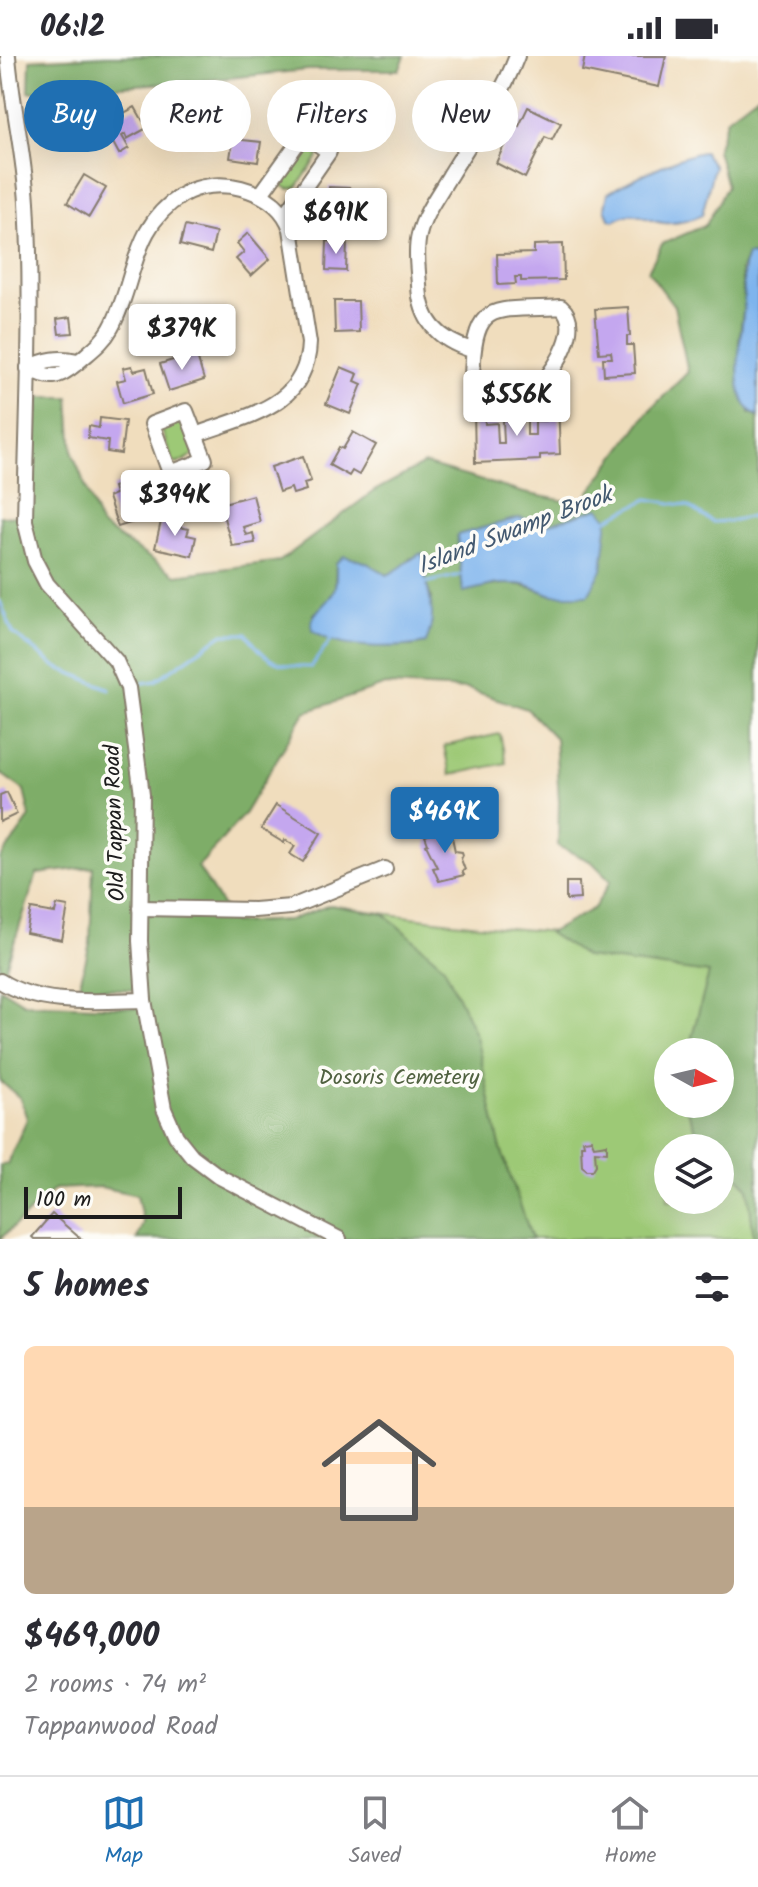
<!DOCTYPE html>
<meta charset="utf-8">
<style>
:root{--surface:#fff;--page:#f7f7f7;--text:#2b2b33;--muted:#7c7c81;--line:#e1e1e2;--accent:#1f6fb2}
body{margin:0;font-family:Kalam,sans-serif;background:var(--page);color:var(--text);height:100vh;display:flex;flex-direction:column;font-size:30px;white-space:nowrap}
*{box-sizing:border-box;margin:0}
p{font-size:26px;color:var(--muted)}
.icon{flex:none;width:44px;height:44px;fill:none;stroke:currentColor;stroke-width:2;stroke-linecap:round;stroke-linejoin:round}
.map{position:relative;height:1183px;overflow:hidden}
.details{display:flex;flex-direction:column;background:var(--surface);flex:1}
.details>*{flex:none}
.banner{position:absolute;left:24px;top:24px;width:710px;height:72px;display:flex;gap:16px}
.needle{width:52px;rotate:98deg}
.fabs{position:absolute;left:654px;top:982px;display:grid;gap:16px}
.fabs a{display:grid;place-items:center;width:80px;height:80px;border-radius:50%;background:var(--surface);box-shadow:0 8px 32px #0002;font-size:40px}
.scale{position:absolute;left:24px;bottom:20px;width:158px;box-sizing:border-box;padding-left:8px;border:4px solid #1c1c1c;border-top:0;font-size:22px;line-height:28px;white-space:nowrap;color:#1c1c1c;-webkit-text-stroke:6px #fdfcf7;paint-order:stroke}
.price{position:absolute;translate:-50% -68px;padding:0 18px;border-radius:8px;background:#fff;color:#222;font-size:26px;line-height:52px;filter:drop-shadow(0 2px 4px #0008)}
.price::after{content:'';position:absolute;left:50%;top:48px;width:24px;height:18px;margin-left:-12px;background:inherit;clip-path:polygon(0 0,100% 0,50% 100%)}
.price.current{background:var(--accent);color:#fff}
ul{padding:0;list-style:none}
li{display:grid;align-content:center;gap:16px;height:424px;padding:0 24px}
li+li{border-top:2px solid var(--line)}
li span{display:grid;place-items:center;height:248px;border-radius:12px;color:#555}
li>.icon{margin-inline-start:auto}
span .icon{width:144px;height:144px;fill:#fffc;stroke-width:1}
li b{font-size:34px}
h2{display:flex;justify-content:space-between;align-items:center;height:96px;padding:0 24px;font-size:34px}
.chip{padding:0 28px;border-radius:36px;background:var(--surface);box-shadow:0 8px 32px #0002;font-size:28px;line-height:72px}
.chip.current{background:var(--accent);color:#fff}
.status{display:flex;justify-content:space-between;align-items:center;height:56px;padding:0 40px;background:var(--surface);direction:ltr}
.status svg{height:22px;fill:currentColor}
.menu{display:flex;justify-content:space-around;align-items:center;height:112px;border-top:2px solid var(--line);background:var(--surface);font-size:22px;color:var(--muted)}
.menu a{display:grid;justify-items:center;gap:4px}
.menu .current{color:var(--accent)}
.map>svg:first-child{display:block}
.green{fill:#9dc976;stroke:#5c7249;stroke-width:2;fill-rule:evenodd}
.forest{fill:#7ead67;stroke:#4d6442;stroke-width:2;fill-rule:evenodd}
.water{fill:#7eb4ed;stroke:#4d6884;stroke-width:2}
.lines{fill:none;stroke-linecap:round;stroke-linejoin:round}
.stream{stroke:#7eb4ed;stroke-width:3}
.building{fill:#c4a7ef}
.minor-casing{stroke:#867c6c;stroke-width:18}
.minor{stroke:#fff;stroke-width:14}
.labels{text-anchor:middle;dominant-baseline:central;stroke-width:7;stroke-linejoin:round;paint-order:stroke}
.street-label{font-size:22px;fill:#1c1c1c;stroke:#fdfcf7}
.park-label{font-size:22px;fill:#506140;stroke:#fdfcf7}
.water-label{font-size:24px;font-style:italic;fill:#435970;stroke:#fdfcf7}
</style>
<div class="status"><b>06:12</b><svg viewBox="0 0 49 12"><path d="M0 12V9h3v3zM5 12V6h3v6zM10 12V3h3v9zM15 12V0h3v12zM26 1h20v11H26zM47 4h2v5h-2z"/></svg></div>
<div class="map">
<svg width="758" height="1183" viewBox="0 0 758 1183">
<rect width="100%" height="100%" fill="#fdfcf7"/>
<filter id="ink" filterUnits="userSpaceOnUse"><feTurbulence type="fractalNoise" baseFrequency=".0125" numOctaves="2"/><feDisplacementMap in="SourceGraphic" scale="16" xChannelSelector="R" yChannelSelector="G"/><feConvolveMatrix kernelMatrix="1 2 1 2 8 2 1 2 1" color-interpolation-filters="sRGB"/></filter>
<filter id="wash" filterUnits="userSpaceOnUse"><feTurbulence type="fractalNoise" baseFrequency=".006" numOctaves="4" result="noise"/><feDisplacementMap in="SourceGraphic" scale="32" xChannelSelector="R" yChannelSelector="G"/><feGaussianBlur stdDeviation="1.8" result="paint"/><feColorMatrix in="noise" values="0 0 0 0 0 0 0 0 0 0 0 0 0 0 0 0 0 1.4 0 .05"/><feComposite in="paint" operator="in"/></filter>
<g filter="url(#wash)">
<rect width="100%" height="100%" fill="#f0ddbd"/>
<g class="green">
<path d="M308,89L317,93L318,101L296,132L288,133L282,129L281,123L303,91Z"/>
<path d="M183,362L196,398L177,408L172,404L160,369Z"/>
<path d="M500,678L506,707L450,719L444,690Z"/>
<path d="M330,849C460,871 591,879 722,889L754,1183H353L233,867L290,864ZM668,996H720V1048H668ZM668,1092H720V1144H668Z"/>
</g>
<g class="forest">
<path d="M106,0H405L399,14H308L198,25L29,36L30,4Z"/>
<path d="M758,38V200L747,199L741,214L744,247L739,286L750,357L758,360V1183H754L748,1131L720,1102V1092H710L698,1079L684,1048H720V996H688L709,917L586,901L549,877L594,852L611,825L592,806L558,790L559,746L555,682L527,653L468,633L386,629L305,656L245,757L198,811L233,867L290,864L330,849L384,858L444,910L476,980L500,1090L532,1183H137L143,1167L137,1139L100,1131L55,1133L0,1183V1109L7,1108L27,1063L20,1042L0,1025V932L24,947L140,952L134,934L79,931L90,887L93,811L37,818L4,917L0,914V803L30,761L24,734L0,717V460H22L40,341H69L73,398L101,470L176,519L280,505L374,435L424,408L524,437L581,448L647,357L688,316L674,250L648,215L662,188L706,169L727,130L717,94L727,62ZM519,462L549,468L570,462L552,539C514,523 502,527 463,535L457,479ZM411,502L427,511L426,527L431,541L426,587L411,590L360,589L313,559L327,547L335,532L336,507L365,506L387,519L402,513Z"/>
</g>
<g class="water">
<path d="M704,96L714,110L702,159C691,164 677,168 664,167C642,165 638,150 614,165L609,163L605,152L608,137C628,125 682,98 704,96Z"/>
<path d="M747,199L758,200V360C725,345 743,277 744,248C745,230 740,217 747,199Z"/>
<path d="M599,452L608,463L602,514L588,539H552L525,528H497L463,536L457,479L519,462L549,468Z"/>
<path d="M422,497C426,509 424,518 427,529C433,555 435,561 426,587C395,593 339,594 313,574C307,555 328,551 334,534C337,526 336,515 336,507L344,500L365,506L387,519C402,513 408,503 422,497Z"/>
</g>
<g class="lines">
<g class="stream">
<path d="M606,464L648,443L688,450L712,466L730,465L748,461L758,463"/>
<path d="M425,527L464,518"/>
<path d="M0,545L13,577L56,611L110,633"/>
<path d="M143,627L155,625L223,578H247C266,606 277,611 311,611L332,582"/>
</g>
</g>
<g id="blocks">
<g class="building">
<path d="M585,0H666L659,31L582,15Z"/>
<path d="M339,46L375,68L361,89L326,67Z"/>
<path d="M135,51L147,72L127,83L125,78L122,80L129,92L119,98L103,68Z"/>
<path d="M528,51L561,67L552,84L545,81L525,122L496,107L514,67L519,70Z"/>
<path d="M168,63H204L203,88L167,87Z"/>
<path d="M233,83L261,86L258,106L230,102Z"/>
<path d="M84,119L106,132L89,161L67,147Z"/>
<path d="M329,131L350,132V165H329Z"/>
<path d="M185,170L216,177L211,197L180,189Z"/>
<path d="M248,177L270,203L251,220L236,203L244,196L237,187Z"/>
<path d="M327,185L347,186L346,215L326,214Z"/>
<path d="M563,188L564,224L521,225V221H515L516,228L498,229L497,198L534,197V189Z"/>
<path d="M334,245H358L359,276L335,277Z"/>
<path d="M628,251L630,280H627V289H633L635,317L604,319L603,302H612L611,296L599,297L595,253Z"/>
<path d="M71,261L73,277L59,278L57,263Z"/>
<path d="M196,297L204,324L169,335L160,308Z"/>
<path d="M132,310L134,315L146,312L153,338L123,347L117,325L126,323L123,312Z"/>
<path d="M341,311L358,318L355,325L362,328L350,358L326,348Z"/>
<path d="M545,346H558L560,398L540,399V404L475,407L474,352H484L485,368L497,367L498,387H504L503,364L527,363V379H535V365H546Z"/>
<path d="M100,362L125,365L121,398L107,396L108,385L88,382L89,370L99,372Z"/>
<path d="M353,376L376,389L359,419L352,415L349,420L329,409L339,391L343,393Z"/>
<path d="M303,400L311,425L304,427L306,434L293,438L291,432L279,436L271,411Z"/>
<path d="M130,425L142,463L118,471L108,441L115,438L113,431Z"/>
<path d="M253,439L260,466L243,471L246,479L253,477L255,487L232,490L220,448Z"/>
<path d="M162,461L175,464L174,470L189,473L187,479L196,481L192,500L155,492Z"/>
<path d="M7,736L17,758L0,766V739Z"/>
<path d="M276,749L321,777L303,806L290,798L295,790L285,784L284,787L261,773Z"/>
<path d="M450,772L455,795L462,796L463,799L461,803L465,814L462,815L464,819L439,825L433,812L437,811L426,789L428,788L425,780Z"/>
<path d="M566,826H579L580,843L566,844Z"/>
<path d="M57,849L68,851L62,884L26,877L31,853L55,857Z"/>
<path d="M591,1083L594,1090L607,1088V1096L595,1095L596,1109L593,1114H587L582,1110L581,1089H584L583,1084Z"/>
<path d="M52,1158L81,1183H34L32,1181Z"/>
</g>
</g>
</g>
<g filter="url(#ink)">
<use href="#blocks" fill-opacity="0" stroke="#867c6c" stroke-width="2"/>
<g class="lines">
<g class="minor-casing">
<g id="minor">
<path d="M8,0C12,49 24,97 27,146C33,251 27,359 25,465L35,505L47,528L116,605L128,632L142,739L140,885L144,944L164,1053L176,1080L192,1100L220,1121L339,1183"/>
<path d="M261,138L304,78L329,96L286,158"/>
<path d="M561,251C583,270 556,311 542,327L483,329L476,327L472,322C474,240 493,256 561,251Z"/>
<path d="M472,294C438,284 420,264 419,229C418,213 415,195 419,179C424,157 439,138 450,119C474,80 501,42 517,0"/>
<path d="M28,312C51,323 57,324 77,307C89,296 103,287 111,272C137,224 130,172 182,139C199,129 222,127 241,132C264,138 283,150 291,173L309,287C307,351 245,360 195,379"/>
<path d="M28,312C46,303 59,301 78,305"/>
<path d="M186,355L205,404L170,417L152,368Z"/>
<path d="M140,852L254,854L291,851L385,813"/>
<path d="M0,925C41,951 97,945 144,944"/>
</g>
</g>
<use href="#minor" class="minor"/>
</g>
</g>
<g class="labels">
<g class="street-label">
<text transform="translate(116 767) rotate(-92)">Old Tappan Road</text>
</g>
<g class="park-label">
<text x="399" y="1022">Dosoris Cemetery</text>
</g>
<g class="water-label">
<text transform="translate(515 475) rotate(-21)">Island Swamp Brook</text>
</g>
</g>
</svg>
<div class="fabs">
<a><svg class="needle" viewBox="-14 -14 28 28"><path d="M0-13l5 13h-10z" fill="#e53935"/><path d="M0 13l5-13h-10z" fill="#7c7c81"/></svg></a>
<a><svg class="icon" aria-label="layers" viewBox="0 0 24 24"><path d="M12 4l9 5-9 5-9-5zM3 14l9 5 9-5"/></svg></a>
</div>
<div class="scale">100 m</div>
<b class="price" style="left:336px;top:200px">$691K</b>
<b class="price" style="left:182px;top:316px">$379K</b>
<b class="price" style="left:517px;top:382px">$556K</b>
<b class="price" style="left:175px;top:482px">$394K</b>
<b class="price current" style="left:445px;top:799px">$469K</b>
<div class="banner">
<a class="chip current">Buy</a>
<a class="chip">Rent</a>
<a class="chip">Filters</a>
<a class="chip">New</a>
</div>
</div>
<section class="details">
<h2>5 homes<svg class="icon" aria-label="filters" viewBox="0 0 24 24"><path d="M4 7h16M4 17h16"/><circle cx="9" cy="7" r="2"/><circle cx="15" cy="17" r="2"/></svg></h2>
<ul>
<li><span style="background:linear-gradient(#ffd9b3 65%,#b9a48a 0)"><svg class="icon" aria-label="home" viewBox="0 0 24 24"><path d="M3 11l9-7 9 7M6 9v11h12V9"/></svg></span><div><b>$469,000</b><p>2 rooms · 74 m²</p><p>Tappanwood Road</p></div></li>
</ul>
</section>
<nav class="menu">
<a class="current"><svg class="icon" aria-label="map" viewBox="0 0 24 24"><path d="M3 6l6-2 6 2 6-2v14l-6 2-6-2-6 2zM9 4v14M15 6v14"/></svg>Map</a>
<a><svg class="icon" aria-label="saved" viewBox="0 0 24 24"><path d="M7 4h10v16l-5-4-5 4z"/></svg>Saved</a>
<a><svg class="icon" aria-label="home" viewBox="0 0 24 24"><path d="M3 11l9-7 9 7M6 9v11h12V9"/></svg>Home</a>
</nav>
